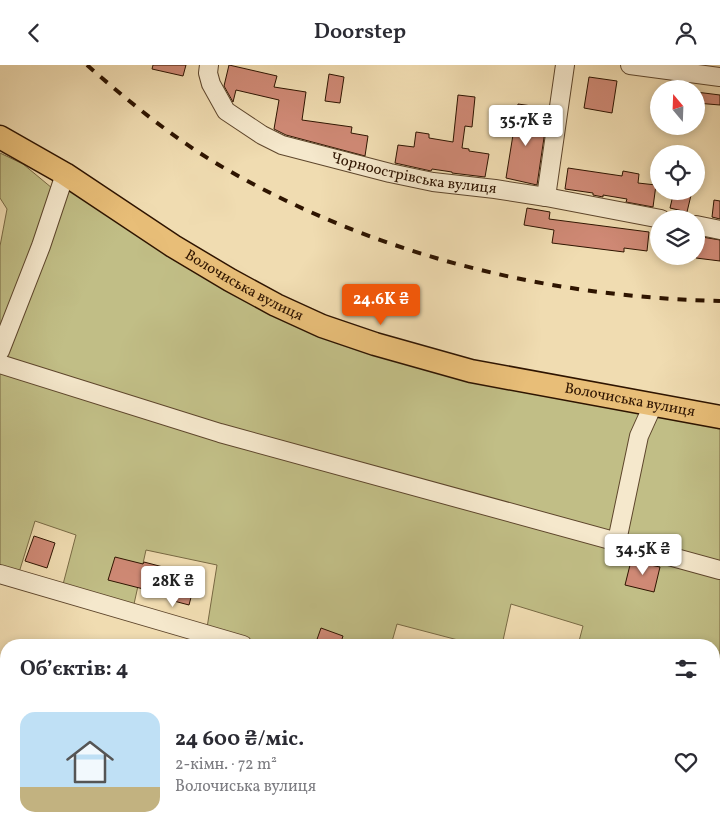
<!DOCTYPE html>
<html lang="uk">
<meta charset="utf-8">
<style>
:root{--surface:#fff;--page:#f2f2f3;--text:#2b2b33;--muted:#7c7c81;--accent:#ea580c}
body{margin:0;font-family:Vollkorn,serif;background:var(--page);color:var(--text);height:100vh;display:flex;flex-direction:column;font-size:19px;white-space:nowrap}
*{box-sizing:border-box;margin:0}
p{font-size:16px;color:var(--muted)}
.icon{flex:none;width:28px;height:28px;fill:none;stroke:currentColor;stroke-width:2;stroke-linecap:round;stroke-linejoin:round}
.map{position:relative;flex:1;overflow:hidden}
.panel{position:absolute;left:0px;top:574px;width:720px;height:196px;display:flex;flex-direction:column;background:var(--surface);border-radius:20px 20px 0 0;box-shadow:0 2px 8px #0003}
.panel>*{flex:none}
.needle{width:32px;rotate:341deg}
.buttons{position:absolute;left:650px;top:15px;display:grid;gap:10px}
.buttons a{display:grid;place-items:center;width:55px;height:55px;border-radius:50%;background:var(--surface);box-shadow:0 2px 8px #0003;font-size:25px}
.price{position:absolute;translate:-50% -42px;padding:0 11px;border-radius:5px;background:#fff;color:#222;font-size:16px;line-height:32px;filter:drop-shadow(0 1px 2px #0008)}
.price::after{content:'';position:absolute;left:50%;top:30px;width:15px;height:11px;margin-left:-8px;background:inherit;clip-path:polygon(0 0,100% 0,50% 100%)}
.price.active{background:var(--accent);color:#fff}
ul{padding:0;list-style:none}
li{display:flex;align-items:center;gap:15px;height:125px;padding:0 20px}
li span{display:grid;place-items:center;flex:none;width:140px;height:100px;border-radius:15px;color:#555}
li>.icon{margin-inline-start:auto}
span .icon{width:60px;height:60px;fill:#fffc;stroke-width:1}
li b{font-size:21px}
h2{display:flex;justify-content:space-between;align-items:center;height:60px;padding:0 20px;font-size:21px}
header{display:flex;justify-content:space-between;align-items:center;height:65px;padding:0 20px;background:var(--surface);font-size:22px;font-weight:600}
.map>svg:first-child{display:block}
.green{fill:#c1be86;stroke:#786943}
.building{fill:#cf8975;stroke:#2e1400}
.lines{fill:none;stroke-linecap:round;stroke-linejoin:round}
.minor-casing{stroke:#5e462c;stroke-width:20}
.major-casing{stroke:#2e1400;stroke-width:25}
.minor{stroke:#f5e8cc;stroke-width:18}
.major{stroke:#e8be78;stroke-width:22}
.rail{stroke:#2e1400;stroke-width:4;stroke-dasharray:9 9;stroke-linecap:butt}
.labels{text-anchor:middle;dominant-baseline:central;stroke-width:5;stroke-linejoin:round;paint-order:stroke}
.street-label{font-size:15px;fill:#2e1400;stroke:#f5e8cc}
</style>
<header><svg class="icon" aria-label="back" viewBox="0 0 24 24"><path d="M15 5l-7 7 7 7"/></svg>Doorstep<svg class="icon" aria-label="person" viewBox="0 0 24 24"><circle cx="12" cy="8" r="4"/><path d="M4 21q1-7 8-7t8 7"/></svg></header>
<div class="map">
<svg width="720" height="769" viewBox="0 0 720 769">
<rect width="100%" height="100%" fill="#f0dcb1"/>
<filter id="stains"><feTurbulence type="fractalNoise" baseFrequency=".004" numOctaves="4"/><feColorMatrix values="0 0 0 0 .2 0 0 0 0 .09 0 0 0 0 .02 0 0 0 .5 -.17"/></filter>
<radialGradient id="worn" r=".72"><stop offset=".6" stop-color="#630" stop-opacity="0"/><stop offset="1" stop-color="#630" stop-opacity=".3"/></radialGradient>
<path class="green" d="M0,88L23,99L58,128L65,109L322,261L720,352V657L714,655V625L719,598L714,597V580H578L583,561L511,539L502,580H477L397,559L391,580H243L206,569L217,500L146,485L132,548L61,527L76,470L35,456L17,514L0,509V181L7,144L0,133Z"/>
<g class="building">
<path d="M153,0H186L183,11L152,4Z"/>
<path d="M229,0L277,11L274,22L306,27L302,55L352,62L351,68L368,71L365,91L286,70L274,64L279,35L236,25L233,37L224,21Z"/>
<path d="M329,9L344,12L340,38L325,36Z"/>
<path d="M589,12L617,16L612,48L584,43Z"/>
<path d="M696,27L720,30V40L696,38Z"/>
<path d="M458,30L475,32L472,62L465,61L462,83L469,84V86L489,89L485,112L452,108V107L432,104L431,106L395,98L398,80L414,82L416,67L429,69V73L453,77Z"/>
<path d="M518,39L539,42L535,65L545,66L537,120L506,113Z"/>
<path d="M568,103L622,111L623,106L639,109L638,118L656,120L653,142L626,137L627,134L603,130V132L593,130V128L565,124Z"/>
<path d="M674,126H692L687,147L670,143Z"/>
<path d="M714,135L720,136V154L712,152Z"/>
<path d="M527,143L550,147L549,154L649,167L647,186L624,183V187L552,178L554,165L524,160Z"/>
<path d="M696,171L720,175V196L696,193Z"/>
<path d="M34,471L55,478L47,503L25,496Z"/>
<path d="M115,492L143,499L144,497L163,502L161,509L195,517L189,540L170,535L171,531L108,515Z"/>
<path d="M631,496L660,502L654,527L625,520Z"/>
<path d="M321,563L343,571L340,580H315Z"/>
</g>
<g class="lines">
<g class="minor-casing">
<g id="minor">
<path id="s1" d="M209,0L208,8L211,19L226,46L262,70L282,80L390,108L433,117L495,124L546,132L661,154"/>
<path d="M630,0L720,12"/>
<path d="M546,132L565,0"/>
<path d="M696,160L720,165"/>
<path d="M0,286L41,181L65,109"/>
<path d="M0,299L220,368L720,505"/>
<path d="M617,476L639,371L653,340"/>
<path d="M0,509L243,580"/>
<path d="M0,633L6,635"/>
<path d="M714,708L720,709"/>
<path d="M435,764L451,769"/>
</g>
</g>
<g class="major-casing">
<g id="major">
<path id="s2" d="M0,72L65,109L173,181L230,215L276,240L322,261L375,279L471,306L720,352"/>
</g>
</g>
<use href="#minor" class="minor"/>
<use href="#major" class="major"/>
<path class="rail" d="M87,0C128,36 172,72 219,100C371,189 544,232 720,236"/>
</g>
<g class="labels">
<g class="street-label">
<text stroke="none"><textPath href="#s1" startOffset="251">Чорноострівська вулиця</textPath></text>
<text stroke="none"><textPath href="#s2" startOffset="286">Волочиська вулиця</textPath></text>
<text stroke="none"><textPath href="#s2" startOffset="691">Волочиська вулиця</textPath></text>
</g>
</g>
<rect width="100%" height="100%" filter="url(#stains)"/>
<rect width="100%" height="100%" fill="url(#worn)"/>
</svg>
<div class="buttons">
<a><svg class="needle" viewBox="-14 -14 28 28"><path d="M0-13l5 13h-10z" fill="#e53935"/><path d="M0 13l5-13h-10z" fill="#7c7c81"/></svg></a>
<a><svg class="icon" aria-label="locate" viewBox="0 0 24 24"><circle cx="12" cy="12" r="6"/><path d="M12 2v4M12 18v4M2 12h4M18 12h4"/></svg></a>
<a><svg class="icon" aria-label="layers" viewBox="0 0 24 24"><path d="M12 4l9 5-9 5-9-5zM3 14l9 5 9-5"/></svg></a>
</div>
<b class="price" style="left:526px;top:82px">35.7K ₴</b>
<b class="price active" style="left:381px;top:261px">24.6K ₴</b>
<b class="price" style="left:643px;top:511px">34.5K ₴</b>
<b class="price" style="left:173px;top:543px">28K ₴</b>
<section class="panel">
<h2>Об’єктів: 4<svg class="icon" aria-label="filters" viewBox="0 0 24 24"><path d="M4 7h16M4 17h16"/><circle cx="9" cy="7" r="2"/><circle cx="15" cy="17" r="2"/></svg></h2>
<ul>
<li><span style="background:linear-gradient(#bfe0f5 75%,#c2b280 0)"><svg class="icon" aria-label="home" viewBox="0 0 24 24"><path d="M3 11l9-7 9 7M6 9v11h12V9"/></svg></span><div><b>24 600 ₴/міс.</b><p>2-кімн. · 72 m²</p><p>Волочиська вулиця</p></div><svg class="icon" aria-label="heart" viewBox="0 0 24 24"><path d="M12 20l-8-8c-3-5 5-10 8-4 3-6 11-1 8 4z"/></svg></li>
</ul>
</section>
</div>
